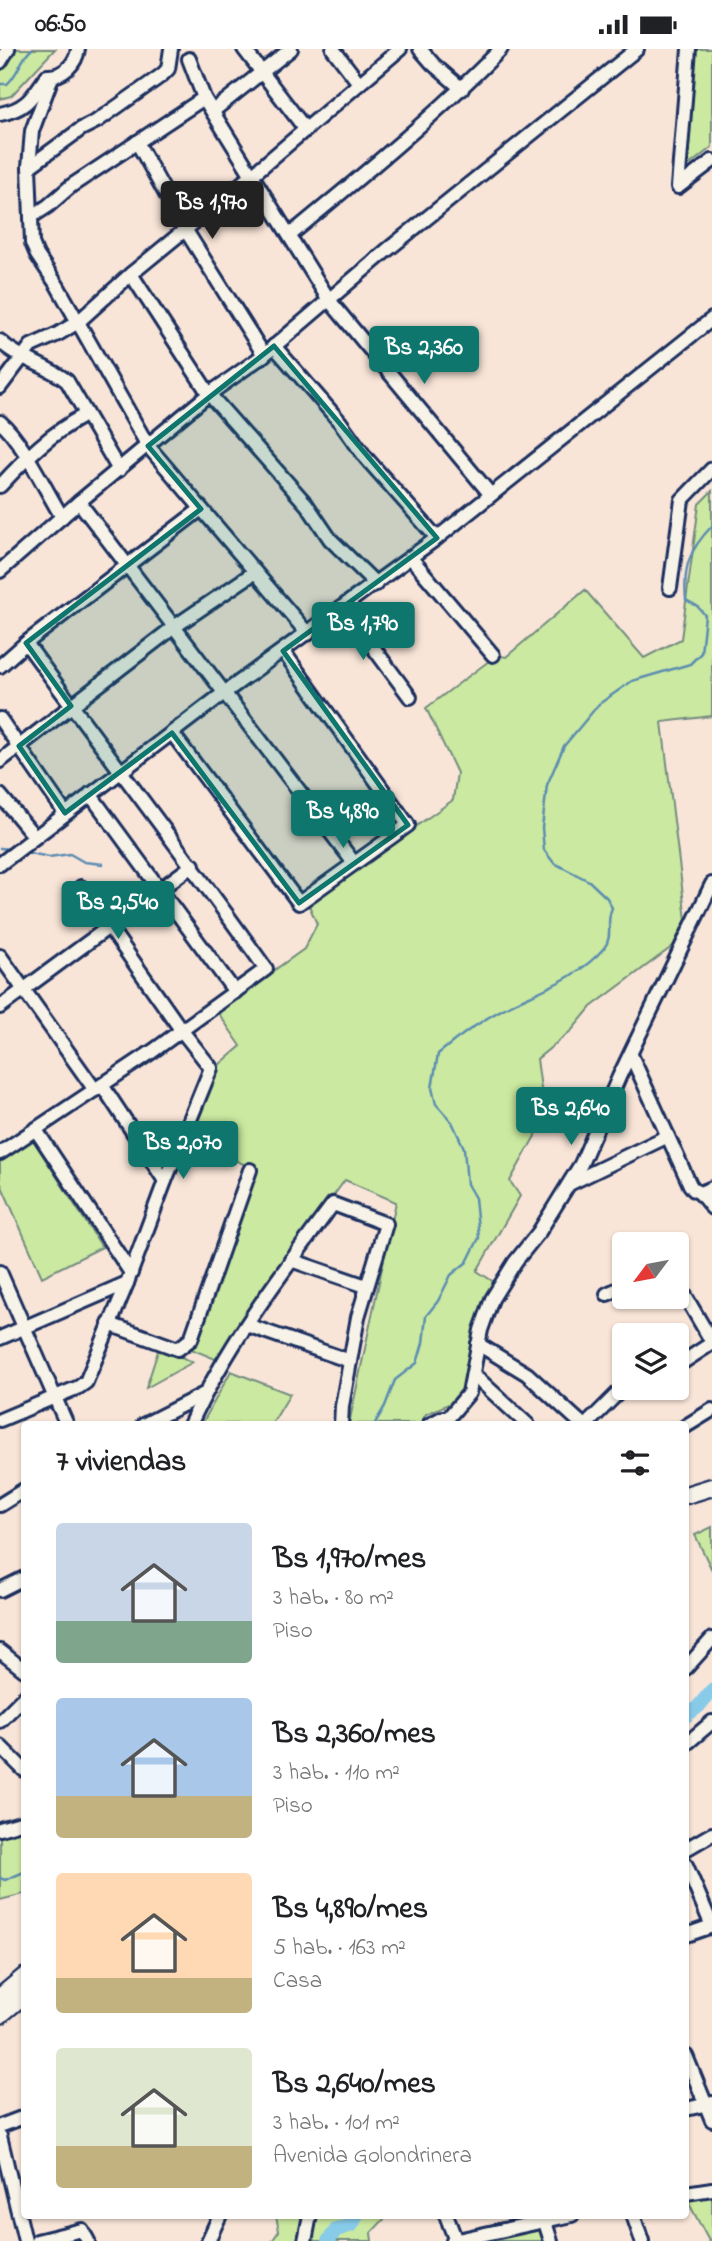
<!DOCTYPE html>
<html lang="es">
<meta charset="utf-8">
<style>
:root{--surface:#fff;--page:#f6f6f6;--text:#202124;--muted:#757577;--accent:#0f766e}
body{margin:0;font-family:"Indie Flower",sans-serif;background:var(--page);color:var(--text);height:100vh;display:flex;flex-direction:column;font-size:26px;white-space:nowrap}
*{box-sizing:border-box;margin:0}
p{font-size:23px;color:var(--muted)}
.icon{flex:none;width:38px;height:38px;fill:none;stroke:currentColor;stroke-width:2;stroke-linecap:round;stroke-linejoin:round}
.map{position:relative;flex:1;overflow:hidden}
.details{position:absolute;left:21px;top:1372px;width:668px;height:798px;display:flex;flex-direction:column;background:var(--surface);border-radius:7px;box-shadow:0 2px 5px #0004}
.details>*{flex:none}
.needle{width:46px;rotate:238deg}
.controls{position:absolute;left:612px;top:1183px;display:grid;gap:14px}
.controls a{display:grid;place-items:center;width:77px;height:77px;border-radius:7px;background:var(--surface);box-shadow:0 2px 5px #0004;font-size:35px}
.price{position:absolute;translate:-50% -60px;padding:0 16px;border-radius:7px;background:var(--accent);color:#fff;font-size:23px;line-height:46px;filter:drop-shadow(0 2px 4px #0008)}
.price::after{content:'';position:absolute;left:50%;top:42px;width:21px;height:16px;margin-left:-10px;background:inherit;clip-path:polygon(0 0,100% 0,50% 100%)}
.price.on{background:#222;color:#fff}
ul{padding:0;list-style:none}
li{display:flex;align-items:center;gap:21px;height:175px;padding:0 35px}
li span{display:grid;place-items:center;flex:none;width:196px;height:140px;border-radius:7px;color:#555}
li>.icon{margin-inline-start:auto}
span .icon{width:84px;height:84px;fill:#fffc;stroke-width:1}
li b{font-size:30px}
h2{display:flex;justify-content:space-between;align-items:center;height:84px;padding:0 35px;font-size:30px}
.status{display:flex;justify-content:space-between;align-items:center;height:49px;padding:0 35px;background:var(--surface);direction:ltr}
.status svg{height:19px;fill:currentColor}
.map>svg:first-child{display:block}
.green{fill:#cbe9a0;stroke:#738c7f;stroke-width:2}
.lines{fill:none;stroke-linecap:round;stroke-linejoin:round}
.stream{stroke:#5c8db1;stroke-width:2.5}
.river{stroke:#88cbe9;stroke-width:14}
.minor-casing{stroke:#1b2f5e;stroke-width:18}
.major-casing{stroke:#1b2f5e;stroke-width:21}
.minor{stroke:#f7f3e8;stroke-width:12}
.major{stroke:#f7f3e8;stroke-width:16}
.marked{fill:#0f766e;fill-opacity:0.2;stroke:#0f766e;stroke-width:5;stroke-linejoin:round}
</style>
<div class="status"><b>06:50</b><svg viewBox="0 0 49 12"><path d="M0 12V9h3v3zM5 12V6h3v6zM10 12V3h3v9zM15 12V0h3v12zM26 1h20v11H26zM47 4h2v5h-2z"/></svg></div>
<div class="map">
<svg width="712" height="2192" viewBox="0 0 712 2192">
<rect width="100%" height="100%" fill="#f9e5d8"/>
<filter id="ink" filterUnits="userSpaceOnUse"><feTurbulence type="fractalNoise" baseFrequency=".0143" numOctaves="2"/><feDisplacementMap in="SourceGraphic" scale="14" xChannelSelector="R" yChannelSelector="G"/><feConvolveMatrix kernelMatrix="1 2 1 2 8 2 1 2 1" color-interpolation-filters="sRGB"/></filter>
<g filter="url(#ink)">
<g class="green">
<path d="M2,0H55L11,47L0,50V2Z"/>
<path d="M692,0H712V98L683,121Z"/>
<path d="M712,442V667L662,673L686,871L673,897L591,958L572,981L537,1010L545,1069L510,1132L520,1147L477,1222L497,1235L464,1340L453,1353L426,1365L420,1375H349L396,1153L345,1131L262,1245L220,1312L191,1300L257,1121L219,1104L185,1105L220,1015L241,997L217,962L304,900L317,875L308,854L453,751L457,724L426,659L497,606L506,608L585,541L644,609L681,590L699,455Z"/>
<path d="M33,1091L102,1198L42,1228L0,1133V1111Z"/>
<path d="M159,1299L193,1313L146,1339Z"/>
<path d="M231,1322L290,1345L272,1375H202Z"/>
<path d="M712,1478V1521L695,1486Z"/>
<path d="M24,1777V1845L0,1851V1784Z"/>
<path d="M712,2143V2192H709L686,2149Z"/>
<path d="M276,2167H305L300,2192H272L279,2182Z"/>
<path d="M317,2167H387L371,2184L372,2192H309L314,2171Z"/>
<path d="M539,2178L544,2192H472Z"/>
</g>
<g class="lines">
<g class="stream">
<path d="M0,35H7C18,26 20,10 32,0"/>
<path d="M0,799L11,800"/>
<path d="M25,803L49,808L70,805L84,813L103,815"/>
<path d="M374,1376L385,1357L395,1331L417,1314L423,1294L426,1267L438,1252L451,1226L467,1213L479,1189L475,1149L467,1135L464,1099L452,1073L436,1055L432,1039L438,1005C464,983 492,964 523,950C552,937 583,924 604,899C614,887 605,873 612,859L607,849L589,832L554,814L544,801L542,779L547,736L564,697L599,655L632,632L690,615L701,604L705,566L697,557L686,551C683,518 689,501 712,477"/>
<path d="M0,1829L5,1831L24,1823"/>
</g>
<g class="river">
<path d="M686,1667L698,1658L712,1641"/>
<path d="M328,2192L336,2181L352,2176L357,2166"/>
</g>
<g class="minor-casing">
<g id="minor">
<path d="M244,0L306,81"/>
<path d="M333,0L359,34"/>
<path d="M420,0L433,15L462,40"/>
<path d="M689,0L678,138L712,112"/>
<path d="M189,10L204,49L329,251L491,446"/>
<path d="M0,13L8,0"/>
<path d="M52,28L32,82L29,118L32,194L37,206L57,236L148,397L308,585"/>
<path d="M213,62L291,0"/>
<path d="M0,65C27,60 32,48 47,27C63,28 76,15 78,0"/>
<path d="M137,93L185,180L264,306"/>
<path d="M29,118L81,80L97,72L162,26L168,20L171,0"/>
<path d="M31,168L48,157L71,137L204,49"/>
<path d="M290,186C363,126 435,67 501,0"/>
<path d="M131,225L209,345L307,456L330,490L376,535"/>
<path d="M0,292C18,310 47,316 67,332L119,421"/>
<path d="M274,297L340,373L366,409L437,489"/>
<path d="M0,338L31,297L58,285L78,273L131,225L252,126L400,0"/>
<path d="M0,373C22,391 46,442 62,468"/>
<path d="M0,437C26,409 51,384 85,366"/>
<path d="M79,453L354,814"/>
<path d="M411,509L493,606"/>
<path d="M0,522L79,453L209,345L264,306L386,202L637,0"/>
<path d="M670,539L682,451L712,420"/>
<path d="M344,559L410,648"/>
<path d="M0,617L26,594L201,460"/>
<path d="M0,670L65,764"/>
<path d="M172,684L299,854L408,776L283,602"/>
<path d="M0,712L174,578L255,523"/>
<path d="M90,745L235,943"/>
<path d="M0,746L35,788"/>
<path d="M0,815L224,644L437,489L712,270"/>
<path d="M0,907L95,1041"/>
<path d="M0,958L193,816"/>
<path d="M631,1006L690,1136L694,1141L700,1144L712,1139"/>
<path d="M102,1036L165,1132"/>
<path d="M36,1081L131,1224"/>
<path d="M0,1104L153,1002L266,920C188,810 105,703 26,594"/>
<path d="M571,1134L668,1087"/>
<path d="M700,1144L712,1159"/>
<path d="M291,1211L366,1237"/>
<path d="M0,1223L67,1376"/>
<path d="M677,1233L712,1293"/>
<path d="M607,1245L625,1237"/>
<path d="M109,1275L178,1300L191,1290L250,1121"/>
<path d="M247,1276L350,1312"/>
<path d="M0,1289L127,1234"/>
<path d="M478,1295L527,1325L583,1376"/>
<path d="M677,1317L712,1294"/>
<path d="M473,1325L528,1376"/>
<path d="M0,1371L79,1338L86,1333L127,1234L165,1132L211,1019L182,982L81,838"/>
<path d="M143,1376L204,1345"/>
<path d="M190,1376C227,1296 281,1225 333,1155L386,1175L358,1268L342,1357L341,1376"/>
<path d="M429,1376L442,1369H448"/>
<path d="M447,1376L448,1369L469,1344L481,1281L492,1250L515,1213L539,1183L581,1115L619,1028L712,835"/>
<path d="M586,1376L625,1337"/>
<path d="M686,1377L712,1361"/>
<path d="M0,1456L24,1441"/>
<path d="M0,1541L24,1529"/>
<path d="M0,1602L24,1621"/>
<path d="M686,1619L712,1590"/>
<path d="M0,1672L24,1648"/>
<path d="M686,1695L712,1673"/>
<path d="M0,1697L24,1721"/>
<path d="M0,1780L24,1773"/>
<path d="M686,1800L712,1785"/>
<path d="M686,1816L712,1877L686,1886"/>
<path d="M686,2007L712,2071"/>
<path d="M686,2060L712,2054"/>
<path d="M0,2077L24,2068"/>
<path d="M0,2087L25,2192"/>
<path d="M686,2144L712,2140"/>
<path d="M446,2166L456,2192"/>
<path d="M633,2166L642,2192"/>
<path d="M543,2167L551,2192"/>
<path d="M37,2192L82,2181L88,2192"/>
<path d="M208,2192L220,2166"/>
<path d="M305,2192L310,2166"/>
<path d="M453,2192L572,2166"/>
</g>
</g>
<g class="major-casing">
<g id="major">
<path d="M686,1446L712,1438"/>
<path d="M0,1948L24,1928"/>
<path d="M0,1966L24,1946"/>
</g>
</g>
<use href="#minor" class="minor"/>
<use href="#major" class="major"/>
</g>
</g>
<path class="marked" d="M274,297L437,489L283,602L408,776L299,854L172,684L65,764L19,697L71,657L26,594L201,460L148,397Z"/>
</svg>
<div class="controls">
<a><svg class="needle" viewBox="-14 -14 28 28"><path d="M0-13l5 13h-10z" fill="#e53935"/><path d="M0 13l5-13h-10z" fill="#757577"/></svg></a>
<a><svg class="icon" aria-label="layers" viewBox="0 0 24 24"><path d="M12 4l9 5-9 5-9-5zM3 14l9 5 9-5"/></svg></a>
</div>
<b class="price on" style="left:212px;top:192px">Bs 1,970</b>
<b class="price" style="left:424px;top:337px">Bs 2,360</b>
<b class="price" style="left:363px;top:613px">Bs 1,790</b>
<b class="price" style="left:343px;top:801px">Bs 4,890</b>
<b class="price" style="left:118px;top:892px">Bs 2,540</b>
<b class="price" style="left:571px;top:1098px">Bs 2,640</b>
<b class="price" style="left:183px;top:1132px">Bs 2,070</b>
<section class="details">
<h2>7 viviendas<svg class="icon" aria-label="filters" viewBox="0 0 24 24"><path d="M4 7h16M4 17h16"/><circle cx="9" cy="7" r="2"/><circle cx="15" cy="17" r="2"/></svg></h2>
<ul>
<li><span style="background:linear-gradient(#c9d6e8 70%,#7fa58c 0)"><svg class="icon" aria-label="home" viewBox="0 0 24 24"><path d="M3 11l9-7 9 7M6 9v11h12V9"/></svg></span><div><b>Bs 1,970/mes</b><p>3 hab. · 80 m²</p><p>Piso</p></div></li>
<li><span style="background:linear-gradient(#a9c7e8 70%,#c2b280 0)"><svg class="icon" aria-label="home" viewBox="0 0 24 24"><path d="M3 11l9-7 9 7M6 9v11h12V9"/></svg></span><div><b>Bs 2,360/mes</b><p>3 hab. · 110 m²</p><p>Piso</p></div></li>
<li><span style="background:linear-gradient(#ffd9b3 75%,#c2b280 0)"><svg class="icon" aria-label="home" viewBox="0 0 24 24"><path d="M3 11l9-7 9 7M6 9v11h12V9"/></svg></span><div><b>Bs 4,890/mes</b><p>5 hab. · 163 m²</p><p>Casa</p></div></li>
<li><span style="background:linear-gradient(#dfe7d0 70%,#c2b280 0)"><svg class="icon" aria-label="home" viewBox="0 0 24 24"><path d="M3 11l9-7 9 7M6 9v11h12V9"/></svg></span><div><b>Bs 2,640/mes</b><p>3 hab. · 101 m²</p><p>Avenida Golondrinera</p></div></li>
</ul>
</section>
</div>
